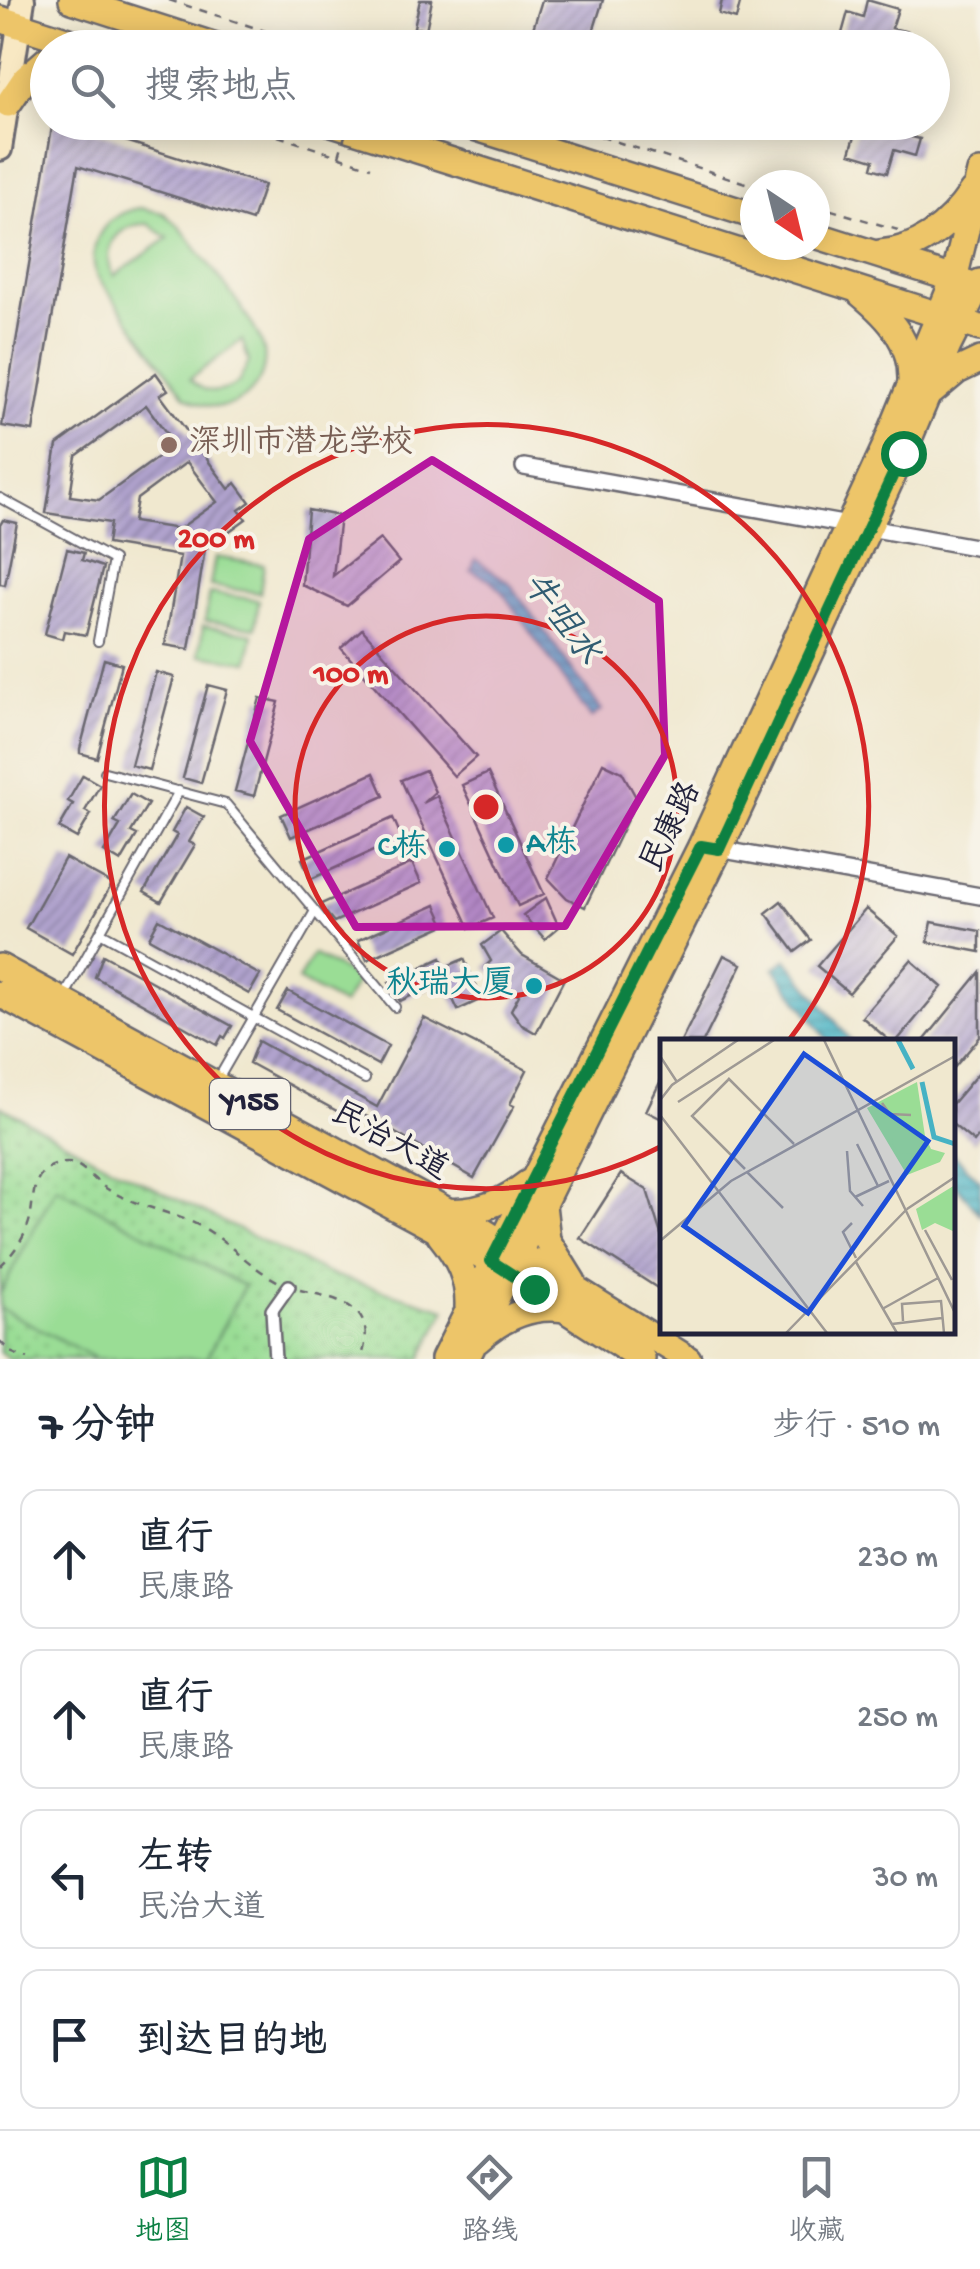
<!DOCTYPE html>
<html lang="zh">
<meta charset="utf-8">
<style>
body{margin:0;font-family:"Gochi Hand","LXGW WenKai TC",sans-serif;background:#f6f6f7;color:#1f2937}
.compass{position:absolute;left:740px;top:170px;width:90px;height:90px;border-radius:50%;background:#fff;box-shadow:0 5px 25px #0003;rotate:145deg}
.stop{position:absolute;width:30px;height:30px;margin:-22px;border:8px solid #0b8043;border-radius:50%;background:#fff}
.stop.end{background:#0b8043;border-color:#fff;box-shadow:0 2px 10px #0008}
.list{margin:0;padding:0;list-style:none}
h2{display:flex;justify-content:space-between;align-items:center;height:130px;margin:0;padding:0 40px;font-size:42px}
h2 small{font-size:32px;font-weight:400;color:#747a83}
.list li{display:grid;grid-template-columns:65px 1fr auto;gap:30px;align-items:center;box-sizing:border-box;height:140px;margin:0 20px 20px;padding:0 20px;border:2px solid #e0e1e3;border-radius:20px}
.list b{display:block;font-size:38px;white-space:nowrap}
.list p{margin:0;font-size:32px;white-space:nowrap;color:#747a83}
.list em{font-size:32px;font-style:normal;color:#747a83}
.icon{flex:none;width:55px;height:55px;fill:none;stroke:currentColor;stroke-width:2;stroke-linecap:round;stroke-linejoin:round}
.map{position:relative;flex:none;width:980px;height:1359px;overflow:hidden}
.search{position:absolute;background:#fff;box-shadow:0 5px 25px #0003;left:30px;right:30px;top:30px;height:110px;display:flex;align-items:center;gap:25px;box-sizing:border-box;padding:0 35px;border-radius:55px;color:#747a83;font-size:38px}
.sheet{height:770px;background:#fff}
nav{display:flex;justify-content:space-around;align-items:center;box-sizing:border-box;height:140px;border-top:2px solid #e0e1e3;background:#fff;font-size:28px;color:#747a83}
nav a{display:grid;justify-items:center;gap:5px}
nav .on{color:#0b8043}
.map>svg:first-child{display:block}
.grass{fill:url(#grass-dots);stroke:#5e8068;stroke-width:2.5}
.garden{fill:#9add95;stroke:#5e8068;stroke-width:2.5;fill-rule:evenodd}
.water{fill:url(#water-rules);stroke:#346a80;stroke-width:2.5}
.building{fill:url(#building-hatch);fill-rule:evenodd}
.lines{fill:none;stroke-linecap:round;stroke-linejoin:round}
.service-casing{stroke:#6a676f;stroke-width:12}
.pedestrian-casing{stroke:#6a676f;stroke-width:16}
.minor-casing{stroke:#6a676f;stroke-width:20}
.secondary-casing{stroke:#6a676f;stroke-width:28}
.primary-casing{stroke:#6a676f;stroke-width:30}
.path{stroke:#6a676f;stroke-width:2.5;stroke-dasharray:8 8;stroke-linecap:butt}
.service{stroke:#fff;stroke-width:8}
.pedestrian{stroke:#fff;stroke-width:11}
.minor{stroke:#fff;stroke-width:15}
.secondary{stroke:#f8e8c3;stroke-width:22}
.primary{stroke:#edc569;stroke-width:25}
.path-bridge{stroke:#6a676f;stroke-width:2.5;stroke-dasharray:8 8;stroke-linecap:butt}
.route{stroke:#0b8043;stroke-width:12}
.marked{fill:#b5179e;fill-opacity:0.2;stroke:#b5179e;stroke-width:8;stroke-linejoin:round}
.ring{fill:none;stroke:#d62828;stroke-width:5}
.education-dot{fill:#8d6e63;stroke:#f7f3e8;stroke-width:4}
.culture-dot{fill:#0f9aa8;stroke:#f7f3e8;stroke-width:4}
.labels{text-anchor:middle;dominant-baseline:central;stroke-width:8;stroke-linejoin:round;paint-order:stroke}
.shield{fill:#f7f3e8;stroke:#62616f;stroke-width:2.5}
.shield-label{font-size:30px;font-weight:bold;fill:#22223b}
.education-label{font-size:32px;fill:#785e54;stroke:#f7f3e8;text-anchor:start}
.street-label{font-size:32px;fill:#22223b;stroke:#f7f3e8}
.culture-label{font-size:32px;fill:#0d838f;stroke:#f7f3e8;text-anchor:end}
.water-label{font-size:35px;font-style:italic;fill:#305c72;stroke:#f7f3e8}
.inset-river{fill:none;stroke:#46b2c4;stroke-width:5}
.inset-road{fill:none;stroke:#9e9994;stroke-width:2.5}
.view{fill:#1d4ed8;fill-opacity:0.15;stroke:#1d4ed8;stroke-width:5}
.inset-edge{fill:none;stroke:#22223b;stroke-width:5}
.centre{fill:#d62828;stroke:#f7f3e8;stroke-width:5}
.ring-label{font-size:30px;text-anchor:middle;font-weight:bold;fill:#d62828;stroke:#f7f3e8;stroke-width:8;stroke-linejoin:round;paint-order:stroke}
</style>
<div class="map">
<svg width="980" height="1359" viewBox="0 0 980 1359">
<defs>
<pattern id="grass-dots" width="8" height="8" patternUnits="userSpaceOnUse" patternTransform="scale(2.5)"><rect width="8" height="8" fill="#9add95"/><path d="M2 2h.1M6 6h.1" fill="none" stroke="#84bd81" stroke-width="1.8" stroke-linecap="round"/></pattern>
<pattern id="water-rules" width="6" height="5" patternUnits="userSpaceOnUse" patternTransform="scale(2.5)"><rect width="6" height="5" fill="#46b2c4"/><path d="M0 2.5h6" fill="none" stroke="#3a90a0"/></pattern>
<pattern id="building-hatch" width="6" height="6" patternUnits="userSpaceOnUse" patternTransform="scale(2.5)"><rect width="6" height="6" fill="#b0a3cd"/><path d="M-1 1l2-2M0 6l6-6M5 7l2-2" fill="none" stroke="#8f84a8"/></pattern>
</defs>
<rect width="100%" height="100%" fill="#f7f3e8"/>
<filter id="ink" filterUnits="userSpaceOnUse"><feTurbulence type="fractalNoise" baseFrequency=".01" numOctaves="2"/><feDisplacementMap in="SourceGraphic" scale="20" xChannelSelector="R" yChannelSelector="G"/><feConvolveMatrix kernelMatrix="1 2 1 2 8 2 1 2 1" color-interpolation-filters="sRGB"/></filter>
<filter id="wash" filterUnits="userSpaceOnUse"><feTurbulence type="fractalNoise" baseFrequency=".0048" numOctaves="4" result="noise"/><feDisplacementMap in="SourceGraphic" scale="40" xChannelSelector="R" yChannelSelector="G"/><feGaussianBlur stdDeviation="2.25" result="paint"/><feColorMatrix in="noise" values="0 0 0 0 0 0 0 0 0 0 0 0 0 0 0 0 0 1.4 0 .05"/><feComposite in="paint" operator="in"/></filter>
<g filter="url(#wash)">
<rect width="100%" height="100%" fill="#f0e8cf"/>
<!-- grass -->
<path class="grass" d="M0,1106L96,1159L298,1259L331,1275L446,1309L421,1359H11L0,1353Z"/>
<!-- garden -->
<path class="garden" d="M140,208L163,213L180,227C199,253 259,323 264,351C267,372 256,393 236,402C218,411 201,406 185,396L96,275C87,241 105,214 140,208ZM148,224L168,238L114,276C100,248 118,223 148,224ZM242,340L249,362L238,383C221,395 204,394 190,379Z
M215,557L264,565L260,593L210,586Z
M210,593L259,600L255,628L205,621Z
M203,626L253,634L248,662L199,655Z
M313,954L358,979L343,1005L298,980Z
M56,1187L244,1286L206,1359H97L0,1308V1294Z"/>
<!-- water -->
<path class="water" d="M475,559L509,582L602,710L591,718L504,595L491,580L471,571Z
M787,959L851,1041H828L774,968Z
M952,1153L980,1180V1214L953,1182Z"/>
<g id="blocks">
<!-- building -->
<path class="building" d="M420,0H432L426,30L414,27Z
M542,0H603L588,48H527Z
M722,0H741L736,19L719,14Z
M867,0L898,9L892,28L908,32L903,48L882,43L881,48H838L848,12L863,17Z
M56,122H66L264,185L252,221L78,166L33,431L2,426L52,127Z
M859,122H908L904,135L920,139L915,156L894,150L887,173L872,168L874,160L850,153Z
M156,373L168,390L160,395L189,434L196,429L209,446L201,451L229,489L236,483L250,502L239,510L246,519L205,549L189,649L165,645L180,556L107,544L110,523L46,513L57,445ZM146,405L175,445L99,500L70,496L76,456ZM187,462L217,502L179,529L133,522L137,499Z
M308,510L340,516L333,576L380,539L399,562L347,606L302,585Z
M3,520L17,523L5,585L0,584V525Z
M67,549L84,553L82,560L103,567L86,635L64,631L62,639L45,634Z
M362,629L476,757L454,776L341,648Z
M104,659L122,664L97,758L80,753V749Z
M156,672L174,677L149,770L131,765Z
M208,685L227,690L201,783L183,778Z
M260,698L279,702L254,796L235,791Z
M603,763L622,772L637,799L585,907L567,898L548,878Z
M425,770L435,792L423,803L437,796L493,918L470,928L401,780Z
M374,773L384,796L291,837L281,815Z
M488,773L544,894L518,906L462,785Z
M83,775L100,785L85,811L91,814L77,838L59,828L73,804L68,801Z
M131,794L148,804L131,832L137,835L121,862L104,852L120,825L114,822Z
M186,807L204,817L189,842L195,845L161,902L144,892L177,835L172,832Z
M393,818L402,838L311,879L302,859Z
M65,858L112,884L72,954L26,928Z
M412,863L421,883L334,922L324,910L321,904Z
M546,898L559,927L545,939L523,915Z
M781,901L811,940L795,952L766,913Z
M436,905L445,925L367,960L358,940Z
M866,909L898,936L849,993L817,966Z
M159,919L260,975L249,994L149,938Z
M932,922L980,931V952L928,942Z
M501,931L522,955L564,979L536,1033L522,1025L511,1010L519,995L485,967L491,961L482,945Z
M103,955L232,1026L225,1038L222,1036L217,1045L95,977Z
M724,955L742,964L703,1042H681Z
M441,958L445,967L464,959L482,999L458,1010L444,980L400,1001L389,982Z
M911,960L942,987L896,1042H891L862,1017Z
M980,972V1037L952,1070V1042H923Z
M288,991L388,1046L378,1065L277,1010Z
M424,1018L527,1070L510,1104L514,1106L474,1178L350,1107L346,1116L249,1063L258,1041L377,1107Z
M980,1071V1134L974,1142L952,1124V1104Z
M662,1078V1119L646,1111Z
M621,1174L647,1190L662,1238V1291L580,1238Z"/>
</g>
</g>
<g filter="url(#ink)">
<use href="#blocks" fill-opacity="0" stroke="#6a676f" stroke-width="2.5"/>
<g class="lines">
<!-- service casing -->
<g class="service-casing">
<path id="service" d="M0,498L113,560L98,641
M105,772L226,804L395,1007
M100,932L365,1079
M64,997L179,791
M217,1081L315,911"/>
</g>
<!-- pedestrian casing -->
<g class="pedestrian-casing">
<path id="pedestrian" d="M275,1359L272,1310L289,1286"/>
</g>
<!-- minor casing -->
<g class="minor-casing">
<path id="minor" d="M524,467L848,525
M869,528L980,548
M713,848L980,896"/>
</g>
<!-- secondary casing -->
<g class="secondary-casing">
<path id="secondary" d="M0,149L23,0"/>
</g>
<!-- primary casing -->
<g class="primary-casing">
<path id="primary" d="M72,0L222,48
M0,19L91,48
M8,104L25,79L48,59
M329,122L980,328
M458,122L755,216
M815,235L970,284
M880,253C920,250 950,225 972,192
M861,294C890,318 912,342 911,381
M932,392L957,371L980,360
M0,967L475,1226L688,1359
M0,994L465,1245L642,1359
M543,1205L547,1240L573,1282
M446,1211C477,1214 504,1202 528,1183
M440,1235C458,1257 469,1279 468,1307
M478,1340C502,1318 530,1304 564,1309
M444,1359L701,846L885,447L954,279L980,172
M466,1359L735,817L903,453L948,346L980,282"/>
</g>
<!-- path -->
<path class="path" d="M169,0L318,48
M310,38L340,48
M555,122L755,186
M278,136L371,167
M815,205L898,230
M0,1266C13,1254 24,1239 29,1222C34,1205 31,1183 44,1171C51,1165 65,1161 74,1164C84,1167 95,1181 104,1187C135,1207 172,1211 204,1228C231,1244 251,1268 279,1282
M300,1290C338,1299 380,1306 361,1359
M0,1341L10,1352L28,1359"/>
<!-- service -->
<use href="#service" class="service"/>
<!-- pedestrian -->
<use href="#pedestrian" class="pedestrian"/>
<!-- minor -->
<use href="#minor" class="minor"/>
<!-- secondary -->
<use href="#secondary" class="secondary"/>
<!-- primary -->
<use href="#primary" class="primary"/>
<!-- path-bridge -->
<path class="path-bridge" d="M339,156L349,122"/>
</g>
</g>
<g class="lines" filter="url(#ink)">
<!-- route -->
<path class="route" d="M534,1289L491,1261L701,846L719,849L903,453"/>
</g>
<!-- marked area -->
<path class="marked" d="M432,460L659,601L665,755L565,926L356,927L250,741L309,539Z"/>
<!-- distance rings -->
<g class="ring">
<circle cx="486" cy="807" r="191"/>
<path d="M662 1146A382 382 0 1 1 789 1040"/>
</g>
<!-- markers -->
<circle class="education-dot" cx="169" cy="445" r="10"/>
<g class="culture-dot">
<circle cx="506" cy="845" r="10"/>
<circle cx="447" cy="849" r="10"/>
<circle cx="534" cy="986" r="10"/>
</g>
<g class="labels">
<!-- shield labels -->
<rect class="shield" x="210" y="1079" width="80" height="50" rx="8"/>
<g class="shield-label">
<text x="250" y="1104">Y155</text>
</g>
<!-- education labels -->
<g class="education-label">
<text x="189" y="445">深圳市潜龙学校</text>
</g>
<!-- street labels -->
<g class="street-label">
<text transform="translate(673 828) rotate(-64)">民康路</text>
<text transform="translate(389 1143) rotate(29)">民治大道</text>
</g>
<!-- culture labels -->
<g class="culture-label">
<text x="526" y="845" text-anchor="start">A栋</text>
<text x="427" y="849">C栋</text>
<text x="514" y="986">秋瑞大厦</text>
</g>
<!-- water labels -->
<g class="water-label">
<text transform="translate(559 620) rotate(53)">牛咀水</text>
</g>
</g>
<!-- overview -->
<g transform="translate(660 1039)">
<rect width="295" height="295" fill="#f0e8cf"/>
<path d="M257,43L265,97L271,110L285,114L280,123L247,136L207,69ZM295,146V193L275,184L262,191L256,170Z" fill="#9add95"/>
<path d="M232 100a15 15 0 1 1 30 0a15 15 0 1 1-30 0Z" fill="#9add95"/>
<path class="inset-river" d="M238,1L253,30M262,43L274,98L295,105"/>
<path class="inset-road" d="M164,1L295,274M0,17L17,43M68,39L134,105M69,40L32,77L85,130M1,60L12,46L78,1M18,63L114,1M222,64L230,75L251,76M0,76L167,294M197,105L218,147M187,112L190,152L203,167M87,133L123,169M195,158L229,142M247,170L295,138M192,184L183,193L196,219M265,191L292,241M0,202L71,142L295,17M196,223L237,294M224,269L278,239M243,282L242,265L281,262L284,294M232,285L282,279M126,294L247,170"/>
<path class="view" d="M144,15L268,102L148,274L24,187Z"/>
<rect width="295" height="295" class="inset-edge"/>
</g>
<circle cx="486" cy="807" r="15" class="centre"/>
<g class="ring-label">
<text x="216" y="547">200 m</text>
<text x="351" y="682">100 m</text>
</g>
</svg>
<svg class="compass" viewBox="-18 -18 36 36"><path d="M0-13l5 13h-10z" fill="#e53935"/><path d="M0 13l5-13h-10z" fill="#747a83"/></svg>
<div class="stop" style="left:903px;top:453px"></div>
<div class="stop end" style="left:534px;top:1289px"></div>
<div class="search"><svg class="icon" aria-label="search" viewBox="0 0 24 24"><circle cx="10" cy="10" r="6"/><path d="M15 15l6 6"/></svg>搜索地点</div>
</div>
<section class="sheet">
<h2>7 分钟<small>步行 · 510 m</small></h2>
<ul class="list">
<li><svg class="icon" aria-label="ahead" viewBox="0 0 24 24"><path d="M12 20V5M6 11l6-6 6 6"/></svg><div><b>直行</b><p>民康路</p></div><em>230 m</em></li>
<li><svg class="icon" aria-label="ahead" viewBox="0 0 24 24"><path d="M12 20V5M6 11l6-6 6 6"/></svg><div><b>直行</b><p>民康路</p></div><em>250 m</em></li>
<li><svg class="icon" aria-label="left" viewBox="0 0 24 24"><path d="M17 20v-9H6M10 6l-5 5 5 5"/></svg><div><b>左转</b><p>民治大道</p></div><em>30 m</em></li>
<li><svg class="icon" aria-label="arrive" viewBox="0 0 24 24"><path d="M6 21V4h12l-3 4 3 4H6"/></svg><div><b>到达目的地</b></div></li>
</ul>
</section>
<nav>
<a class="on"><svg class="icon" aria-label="map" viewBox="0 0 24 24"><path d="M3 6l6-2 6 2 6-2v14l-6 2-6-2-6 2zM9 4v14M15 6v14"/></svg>地图</a>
<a><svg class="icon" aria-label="directions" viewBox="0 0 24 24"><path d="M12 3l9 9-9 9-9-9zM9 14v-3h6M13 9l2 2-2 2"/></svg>路线</a>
<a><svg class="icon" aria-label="saved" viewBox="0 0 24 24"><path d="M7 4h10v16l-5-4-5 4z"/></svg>收藏</a>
</nav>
